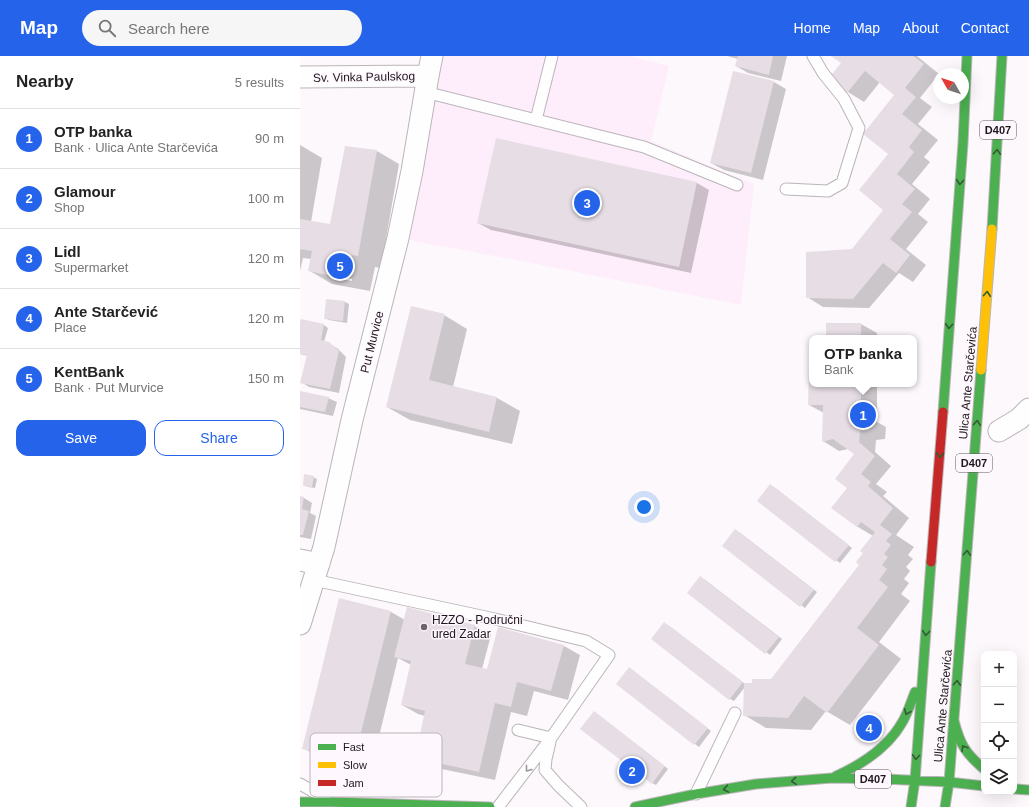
<!DOCTYPE html>
<meta charset="utf-8">
<style>
body{margin:0;font-family:Arial,sans-serif;background:#f6f6f6;color:#222}
.controls{position:absolute;right:12px;bottom:12px;display:grid;overflow:hidden;border-radius:8px;box-shadow:0 4px 16px #0002}
.controls button{width:36px;height:36px;display:grid;place-items:center;padding:0;border:0;border-bottom:1px solid #e0e0e0;background:#fff;color:#222;font:20px sans-serif}
.compass{position:absolute;left:633px;top:12px;width:36px;height:36px;border-radius:50%;background:#fff;box-shadow:0 4px 16px #0002;rotate:309deg}
.you{position:absolute;left:344px;top:451px;width:14px;height:14px;margin:-10px;border:3px solid #fff;border-radius:50%;background:#1a73e8;box-shadow:0 0 0 6px #1a73e833}
.badge{display:grid;place-items:center;width:26px;height:26px;border-radius:50%;background:#2563eb;color:#fff;font-size:13px;font-weight:700}
.pin{position:absolute;translate:-50% -50%;border:2px solid #fff;box-shadow:0 1px 4px #0006}
.popup{position:absolute;left:509px;top:279px;width:108px;height:52px;box-sizing:border-box;display:grid;place-content:center;border-radius:8px;background:#fff;filter:drop-shadow(0 1px 3px #0005);font-size:13px;white-space:nowrap;color:#767676}
.popup b{font-size:15px;color:#222}
.popup::after{content:'';position:absolute;left:50%;top:100%;margin-left:-8px;border:8px solid transparent;border-top-color:#fff}
.list{margin:0;padding:0;list-style:none}
h2{display:flex;justify-content:space-between;align-items:center;height:52px;margin:0;padding:0 16px;font-size:17px}
h2 small{font-size:13px;font-weight:400;color:#767676}
.list li{display:grid;grid-template-columns:26px 1fr auto;gap:12px;align-items:center;box-sizing:border-box;height:60px;padding:0 16px;border-top:1px solid #e0e0e0}
.list b{display:block;font-size:15px;white-space:nowrap}
.list p{margin:0;font-size:13px;white-space:nowrap;color:#767676}
.list em{font-size:13px;font-style:normal;color:#767676}
.actions{display:flex;gap:8px;padding:12px 16px}
.actions a{flex:1;padding:9px 0;border:1px solid #2563eb;border-radius:12px;text-align:center;font-size:14px;color:#2563eb}
.actions .main{background:#2563eb;color:#fff}
.icon{flex:none;width:22px;height:22px;fill:none;stroke:currentColor;stroke-width:2;stroke-linecap:round;stroke-linejoin:round}
.map{position:relative;flex:none;width:729px;height:751px;overflow:hidden}
header{display:flex;align-items:center;gap:24px;box-sizing:border-box;height:56px;padding:0 20px;background:#2563eb;color:#fff}
header strong{font-size:19px}
nav{display:flex;gap:22px;margin-inline-start:auto;font-size:14px}
.search{width:280px;height:36px;background:#f6f6f6;display:flex;align-items:center;gap:10px;box-sizing:border-box;padding:0 14px;border-radius:22px;color:#767676;font-size:15px}
main{display:flex}
aside{flex:1;background:#fff}
.map>svg:first-child{display:block}
.built{fill:#feeefb}
.shadow{fill:#0003;fill-rule:evenodd}
.building{fill:#e7dde5}
.lines{fill:none;stroke-linecap:round;stroke-linejoin:round}
.lane-casing{stroke:#bab5b9;stroke-width:13}
.street-casing{stroke:#bab5b9;stroke-width:23}
.fast-casing{stroke:#bab5b9;stroke-width:11}
.slow-casing{stroke:#bab5b9;stroke-width:11}
.jam-casing{stroke:#bab5b9;stroke-width:11}
.lane{stroke:#fffeff;stroke-width:11}
.street{stroke:#fffeff;stroke-width:21}
.fast{stroke:#4caf50;stroke-width:9}
.slow{stroke:#ffc107;stroke-width:9}
.jam{stroke:#c62828;stroke-width:9}
.oneway{stroke:#335c34}
.oneway2{stroke:#9a9699}
.poi-dot{fill:#6c666b;stroke:#fef7fd;stroke-width:1.5}
.labels{text-anchor:middle;dominant-baseline:central;stroke-width:3;stroke-linejoin:round;paint-order:stroke}
.shield{fill:#fef7fd;stroke:#615b60;stroke-width:1}
.shield-label{font-size:11px;font-weight:bold;fill:#1e181d}
.street-label{font-size:12px;fill:#1e181d;stroke:#fef7fd}
.poi-label{font-size:12px;fill:#1e181d;stroke:#fef7fd;text-anchor:start}
.key{fill:#fef7fd;stroke:#bbb4ba;stroke-width:1}
.key-label{font-size:11px;fill:#1e181d}
</style>
<header>
<strong>Map</strong>
<div class="search"><svg class="icon" aria-label="search" viewBox="0 0 24 24"><circle cx="10" cy="10" r="6"/><path d="M15 15l6 6"/></svg>Search here</div>
<nav><a>Home</a><a>Map</a><a>About</a><a>Contact</a></nav>
</header>
<main>
<aside>
<h2>Nearby<small>5 results</small></h2>
<ul class="list">
<li><span class="badge">1</span><div><b>OTP banka</b><p>Bank · Ulica Ante Starčevića</p></div><em>90 m</em></li>
<li><span class="badge">2</span><div><b>Glamour</b><p>Shop</p></div><em>100 m</em></li>
<li><span class="badge">3</span><div><b>Lidl</b><p>Supermarket</p></div><em>120 m</em></li>
<li><span class="badge">4</span><div><b>Ante Starčević</b><p>Place</p></div><em>120 m</em></li>
<li><span class="badge">5</span><div><b>KentBank</b><p>Bank · Put Murvice</p></div><em>150 m</em></li>
</ul>
<div class="actions"><a class="main">Save</a><a>Share</a></div>
</aside>
<div class="map">
<svg width="729" height="751" viewBox="0 0 729 751">
<rect width="100%" height="100%" fill="#fdf8fc"/>
<!-- built -->
<path class="built" d="M132,0H330L369,10L351,85L454,128L441,249L237,208L98,182Z"/>
<!-- shadow -->
<path class="shadow" d="M427,0H487L481,25L448,17L436,10L438,3Z
M533,0H617L639,18L620,42L632,51L618,68L638,84L624,101L630,106L612,128L630,143L618,158L628,166L606,193L626,209L613,226L599,217L569,252L523,251L507,241L552,194L585,154L596,39L580,26L564,46L548,36L530,22L542,7Z
M474,26L486,33L463,124L424,114L411,107Z
M197,84L397,127L409,134L391,217L191,174L178,167Z
M0,89L22,102L11,166L31,169L77,95L99,108L81,212L75,211L70,235L32,228L10,215L11,203L3,202L0,215ZM32,219L52,223V225L32,221Z
M27,244L45,246L49,248L47,267L29,264L25,262Z
M144,259L167,273L153,331L197,342L220,355L212,388L110,364L87,351Z
M2,264L24,269L28,272L24,286L37,292L46,301L39,337L9,331L1,326L8,300L0,298V270Z
M561,268L577,277V282H527Z
M512,314V328H577V366L586,371L585,383L576,384L575,396L591,410L576,428L587,436L583,440L609,462L596,479L614,491L608,499L613,503L606,511L610,515L604,523L609,527L601,538L610,545L579,586L601,603L550,669L526,655L511,674L466,672L444,659L445,631L434,645L430,643L368,569L445,628L471,624L560,508L564,497L573,480L558,471L533,452L548,432L555,398L548,393L539,395L523,385L524,357L509,349Z
M0,336L28,342L37,346L33,360L0,353Z
M13,421L17,423L15,432L8,431L4,429Z
M474,431L552,492L540,507L458,445Z
M0,441L4,442L12,447L10,457L16,460L11,483L0,481Z
M439,476L517,536L505,552L423,490Z
M404,523L482,583L470,599L388,537Z
M40,543L91,556L105,564L174,570L191,579L182,613L188,615L264,590L280,599L268,644L234,635L227,660L211,656L195,724L132,711L116,701L125,660L118,658L102,649L111,609L98,602L71,714L19,701L3,692Z
M333,615L411,675L399,691L317,628Z
M298,659L368,713L356,729L352,727Z"/>
<!-- building -->
<path class="building" d="M438,0H473L469,19L435,10Z
M531,0H613L624,8L605,32L616,41L602,58L622,74L609,91L614,96L597,118L615,133L602,148L612,156L590,183L610,199L596,217L583,207L553,243L506,242V196L552,193L583,154L559,134L588,98L563,78L594,39L565,15L547,37L529,22L541,7Z
M433,15L474,25L451,117L410,107Z
M196,82L397,126L379,211L177,167Z
M45,90L77,94L58,200L52,199L47,223L8,215L12,195L0,193V163L30,168Z
M26,243L45,245L43,265L24,263Z
M111,250L145,258L129,324L197,341L189,376L86,351Z
M1,263L24,268L21,284L29,286L39,295L30,333L0,327L7,299L0,298V266Z
M526,267H561V282H526Z
M509,313H512V328H561V359L570,361L569,374L560,375L559,386L575,400L561,418L571,426L568,430L593,452L580,469L592,478L586,485L591,489L584,498L588,501L582,509L587,513L579,524L588,531L557,572L579,589L527,657L504,640L488,662L443,660L444,627H452V623H471L559,509L556,506L563,497L560,495L575,476L561,466L557,471L531,452L547,432L535,423L554,398L533,383L522,386L523,349H508Z
M0,335L29,341L25,356L0,351Z
M4,418L14,420L12,431L3,430Z
M470,428L549,489L535,506L457,445Z
M0,440L4,441L2,453L9,455L3,479H0Z
M435,473L514,534L500,551L422,490Z
M400,520L479,581L465,598L387,537Z
M39,542L91,555L54,705L2,693Z
M107,551L175,569L165,608L187,613L198,571L264,589L251,635L217,626L211,651L195,647L179,716L115,702L125,655L101,649L111,605L94,601Z
M364,566L443,626L429,644L351,583Z
M329,611L408,672L394,689L316,628Z
M294,655L365,710L352,728L280,673Z"/>
<g class="lines">
<!-- lane casing -->
<g class="lane-casing">
<path id="lane" d="M125,36L344,91L437,129
M236,64L252,0
M486,133L528,135L542,127L559,72L544,43L523,17L513,0
M14,524L195,563L286,585L309,599L251,682L198,751
M218,674L251,682
M250,686L246,703L245,714L258,729L281,751
M0,728L25,742
M396,738L435,657"/>
</g>
<!-- street casing -->
<g class="street-casing">
<path id="street" d="M0,21L128,20
M699,375L719,363L729,353
M0,504L19,508
M0,568L24,491L52,364L98,182L112,115L128,20L132,0"/>
</g>
<!-- fast casing -->
<g class="fast-casing">
<path id="fast" d="M692,173L702,0
M643,356L663,87L667,0
M654,665C660,688 665,697 684,713
M536,720C563,708 588,692 603,665C608,656 611,646 615,636
M649,726L684,730
M714,733L729,734
M0,746H31L190,751
M335,751L396,738L456,728L532,722L585,723L649,726
M611,751L615,724L631,506
M645,751L649,726L681,314"/>
</g>
<!-- slow casing -->
<g class="slow-casing">
<path id="slow" d="M681,314L692,173"/>
</g>
<!-- jam casing -->
<g class="jam-casing">
<path id="jam" d="M631,506L643,356"/>
</g>
<!-- lane -->
<use href="#lane" class="lane"/>
<!-- street -->
<use href="#street" class="street"/>
<!-- fast -->
<use href="#fast" class="fast"/>
<!-- slow -->
<use href="#slow" class="slow"/>
<!-- jam -->
<use href="#jam" class="jam"/>
</g>
<!-- one-way arrows -->
<defs><path id="oneway-chevron" d="M-2-3.5L2.5 0L-2 3.5" fill="none" stroke-width="1.6" stroke-linecap="round" stroke-linejoin="round"/></defs>
<g class="oneway">
<use href="#oneway-chevron" transform="translate(697 96) rotate(-87)"/>
<use href="#oneway-chevron" transform="translate(660 126) rotate(94)"/>
<use href="#oneway-chevron" transform="translate(687 238) rotate(-85)"/>
<use href="#oneway-chevron" transform="translate(649 270) rotate(94)"/>
<use href="#oneway-chevron" transform="translate(677 367) rotate(-85)"/>
<use href="#oneway-chevron" transform="translate(640 399) rotate(94)"/>
<use href="#oneway-chevron" transform="translate(667 497) rotate(-85)"/>
<use href="#oneway-chevron" transform="translate(626 577) rotate(95)"/>
<use href="#oneway-chevron" transform="translate(657 627) rotate(-86)"/>
<use href="#oneway-chevron" transform="translate(607 656) rotate(113)"/>
<use href="#oneway-chevron" transform="translate(664 692) rotate(-122)"/>
<use href="#oneway-chevron" transform="translate(616 701) rotate(94)"/>
<use href="#oneway-chevron" transform="translate(494 725) rotate(175)"/>
<use href="#oneway-chevron" transform="translate(426 733) rotate(170)"/>
</g>
<use class="oneway2" href="#oneway-chevron" transform="translate(228 713) rotate(128)"/>
<!-- markers -->
<circle class="poi-dot" cx="124" cy="571" r="4"/>
<g class="labels">
<!-- shield labels -->
<g class="shield">
<rect x="680" y="65" width="36" height="18" rx="3"/>
<rect x="656" y="398" width="36" height="18" rx="3"/>
<rect x="555" y="714" width="36" height="18" rx="3"/>
</g>
<g class="shield-label">
<text x="698" y="74">D407</text>
<text x="674" y="407">D407</text>
<text x="573" y="723">D407</text>
</g>
<!-- street labels -->
<g class="street-label">
<text transform="translate(64 21) rotate(-1)">Sv. Vinka Paulskog</text>
<text transform="translate(72 286) rotate(-76)">Put Murvice</text>
<text transform="translate(668 327) rotate(-85)">Ulica Ante Starčevića</text>
<text transform="translate(643 650) rotate(-85)">Ulica Ante Starčevića</text>
</g>
<!-- poi labels -->
<g class="poi-label">
<text x="132" y="564">HZZO - Područni<tspan x="132" dy="14">ured Zadar</tspan></text>
</g>
</g>
<!-- legend -->
<rect x="10" y="677" width="132" height="64" rx="6" class="key"/>
<rect x="18" y="688" width="18" height="6" fill="#4caf50"/>
<rect x="18" y="706" width="18" height="6" fill="#ffc107"/>
<rect x="18" y="724" width="18" height="6" fill="#c62828"/>
<g class="key-label">
<text x="43" y="695">Fast</text>
<text x="43" y="713">Slow</text>
<text x="43" y="731">Jam</text>
</g>
</svg>
<div class="controls">
<button>+</button>
<button>−</button>
<button><svg class="icon" aria-label="locate" viewBox="0 0 24 24"><circle cx="12" cy="12" r="6"/><path d="M12 2v4M12 18v4M2 12h4M18 12h4"/></svg></button>
<button><svg class="icon" aria-label="layers" viewBox="0 0 24 24"><path d="M12 4l9 5-9 5-9-5zM3 14l9 5 9-5"/></svg></button>
</div>
<svg class="compass" viewBox="-18 -18 36 36"><path d="M0-13l5 13h-10z" fill="#e53935"/><path d="M0 13l5-13h-10z" fill="#767676"/></svg>
<div class="you"></div>
<div class="pin badge" style="left:563px;top:359px">1</div>
<div class="popup"><b>OTP banka</b>Bank</div>
<div class="pin badge" style="left:332px;top:715px">2</div>
<div class="pin badge" style="left:287px;top:147px">3</div>
<div class="pin badge" style="left:569px;top:672px">4</div>
<div class="pin badge" style="left:40px;top:210px">5</div>
</div>
</main>
